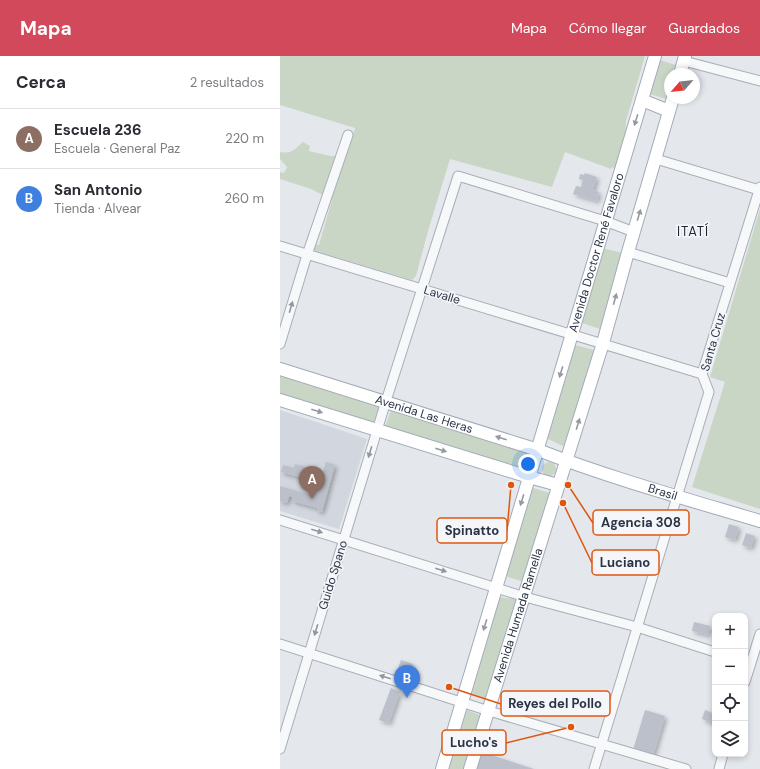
<!DOCTYPE html>
<html lang="es">
<meta charset="utf-8">
<style>
body{margin:0;font-family:"DM Sans",sans-serif;background:#f7f7f7;color:#2b2b33}
.controls{position:absolute;right:12px;bottom:12px;display:grid;overflow:hidden;border-radius:8px;box-shadow:0 2px 6px #0003}
.controls button{width:36px;height:36px;display:grid;place-items:center;padding:0;border:0;border-bottom:1px solid #e1e1e2;background:#fff;color:#2b2b33;font:20px sans-serif}
.compass{position:absolute;left:384px;top:12px;width:36px;height:36px;border-radius:50%;background:#fff;box-shadow:0 2px 6px #0003;rotate:242deg}
.you{position:absolute;left:248px;top:408px;width:14px;height:14px;margin:-10px;border:3px solid #fff;border-radius:50%;background:#1a73e8;box-shadow:0 0 0 6px #1a73e833}
.badge{display:grid;place-items:center;width:26px;height:26px;border-radius:50%;background:#d1495b;color:#fff;font-size:13px;font-weight:700}
.pin{position:absolute;translate:-50% -33px;filter:drop-shadow(0 1px 2px #0008)}
.pin::after{content:'';position:absolute;top:21px;width:14px;height:12px;background:inherit;clip-path:polygon(0 0,100% 0,50% 100%)}
.list{margin:0;padding:0;list-style:none}
h2{display:flex;justify-content:space-between;align-items:center;height:52px;margin:0;padding:0 16px;font-size:17px}
h2 small{font-size:13px;font-weight:400;color:#7c7c81}
.list li{display:grid;grid-template-columns:26px 1fr auto;gap:12px;align-items:center;box-sizing:border-box;height:60px;padding:0 16px;border-top:1px solid #e1e1e2}
.list b{display:block;font-size:15px;white-space:nowrap}
.list p{margin:0;font-size:13px;white-space:nowrap;color:#7c7c81}
.list em{font-size:13px;font-style:normal;color:#7c7c81}
.icon{flex:none;width:22px;height:22px;fill:none;stroke:currentColor;stroke-width:2;stroke-linecap:round;stroke-linejoin:round}
.map{position:relative;flex:none;width:480px;height:713px;overflow:hidden}
header{display:flex;align-items:center;gap:24px;box-sizing:border-box;height:56px;padding:0 20px;background:#d1495b;color:#fff}
header strong{font-size:19px}
nav{display:flex;gap:22px;margin-inline-start:auto;font-size:14px}
main{display:flex}
aside{flex:1;background:#fff}
.map>svg:first-child{display:block}
.built{fill:#d2d6de}
.green{fill:#c9d6c5}
.building{fill:#bbc0ca;filter:url(#shadow)}
.lines{fill:none;stroke-linecap:round;stroke-linejoin:round}
.minor-casing{stroke:#a9aeb7;stroke-width:11}
.major-casing{stroke:#a3abb8;stroke-width:14}
.minor{stroke:#f7f8fa;stroke-width:9}
.major{stroke:#fff;stroke-width:12}
.oneway{fill:#959aa2}
.oneway2{fill:#9196a0}
.labels{text-anchor:middle;dominant-baseline:central;stroke-width:3.5;stroke-linejoin:round;paint-order:stroke}
.street-label{font-size:12px;fill:#2b3445;stroke:#f4f6f9}
.neighbourhood-label{font-size:13px;letter-spacing:1px;fill:#1d2536;stroke:#f4f6f9}
.leader{fill:none;stroke:#df570f;stroke-width:1.5}
.callout-dot{fill:#df570f;stroke:#f4f6f9;stroke-width:1.5}
.callout{fill:#f4f6f9;stroke:#df570f;stroke-width:1.5}
.callout-label{font-size:13px;text-anchor:middle;font-weight:bold;fill:#2b3445}
</style>
<header>
<strong>Mapa</strong>
<nav><a>Mapa</a><a>Cómo llegar</a><a>Guardados</a></nav>
</header>
<main>
<aside>
<h2>Cerca<small>2 resultados</small></h2>
<ul class="list">
<li><span class="badge" style="background:#8d6e63">A</span><div><b>Escuela 236</b><p>Escuela · General Paz</p></div><em>220 m</em></li>
<li><span class="badge" style="background:#3f7fe0">B</span><div><b>San Antonio</b><p>Tienda · Alvear</p></div><em>260 m</em></li>
</ul>
</aside>
<div class="map">
<svg width="480" height="713" viewBox="0 0 480 713">
<defs>
<filter id="shadow"><feDropShadow dx="2.5" dy="2.5" stdDeviation="2" flood-color="#0004"/></filter>
</defs>
<rect width="100%" height="100%" fill="#e4e7ec"/>
<!-- built -->
<path class="built" d="M0,354L87,383L59,473L0,455Z"/>
<!-- green -->
<path class="green" d="M0,0H365L346,65L345,86L336,113L332,111L331,113L285,96L272,131L170,103L148,175L136,220L132,224L35,195L33,188L39,189L52,144L31,133L0,123V116L4,117L7,111L0,103V96C12,98 14,94 23,86L30,90L29,95L50,100H66L75,72L0,49Z
M380,4L396,9L393,18H390V29L386,43L370,38Z
M480,153V453L412,431L445,326L430,321Z
M322,192L343,197L320,273L302,267Z
M295,289L314,294L285,391L266,382Z
M0,319L101,349L95,369L0,339Z
M111,354L250,397L244,414L105,371Z
M262 413a7 7 0 1 1 14 0a7 7 0 1 1-14 0Z
M253,432L270,437L244,526L225,520Z
M220,541L237,544L207,643L192,637Z
M187,654L202,660L184,713H169Z"/>
<!-- building -->
<path class="building" d="M305,117L317,121L313,134L319,136L317,145L293,138L296,130L301,131L303,124L299,123L300,118L304,119Z
M46,406L55,409L42,456L37,455V452L12,445L13,441L9,440L7,447L0,445V430L33,440L37,426L1,416L3,409L14,412L15,408L43,416Z
M449,468L459,471L455,484L445,481Z
M466,477L475,480L471,492L462,489Z
M414,566L430,570L428,579L412,575Z
M121,604L133,608L128,623L116,618Z
M111,632L120,636L109,667L99,664Z
M365,654L385,660L373,700L353,694Z
M425,654L435,658V668L422,663Z
M202,696L254,713H197Z"/>
<g class="lines">
<!-- minor casing -->
<g class="minor-casing">
<path id="minor" d="M404,5L480,25
M376,103L479,134
M0,190L422,318
M348,196L450,227
M0,288L27,199L68,79
M0,464L245,541L357,571L435,596
M0,588L209,655L406,713
M465,626L480,578
M0,693L106,345L178,120L325,165L354,176
M314,713L429,336L422,318L480,131
M439,713L443,698"/>
</g>
<!-- major casing -->
<g class="major-casing">
<g id="major">
<path d="M400,18L405,0"/>
<path d="M362,44L389,55"/>
<path id="s1" d="M0,313L258,394C330,422 406,443 480,465"/>
<path d="M0,344L249,421L278,429"/>
<path id="s2" d="M162,713L375,0"/>
<path id="s3" d="M190,713L323,287L348,196L393,42"/>
</g>
</g>
<!-- minor -->
<use href="#minor" class="minor"/>
<!-- major -->
<use href="#major" class="major"/>
</g>
<!-- one-way arrows -->
<defs><path id="oneway-solid" d="M-6-.8H1V-3.2L6.5 0L1 3.2V.8H-6Z"/></defs>
<g class="oneway">
<use href="#oneway-solid" transform="translate(356 64) rotate(107)"/>
<use href="#oneway-solid" transform="translate(359 159) rotate(-73)"/>
<use href="#oneway-solid" transform="translate(335 243) rotate(-75)"/>
<use href="#oneway-solid" transform="translate(281 316) rotate(107)"/>
<use href="#oneway-solid" transform="translate(37 355) rotate(17)"/>
<use href="#oneway-solid" transform="translate(298 368) rotate(-73)"/>
<use href="#oneway-solid" transform="translate(221 382) rotate(-162)"/>
<use href="#oneway-solid" transform="translate(161 394) rotate(17)"/>
<use href="#oneway-solid" transform="translate(242 444) rotate(107)"/>
<use href="#oneway-solid" transform="translate(205 569) rotate(107)"/>
</g>
<g class="oneway2">
<use href="#oneway-solid" transform="translate(11 251) rotate(-73)"/>
<use href="#oneway-solid" transform="translate(90 396) rotate(107)"/>
<use href="#oneway-solid" transform="translate(37 475) rotate(17)"/>
<use href="#oneway-solid" transform="translate(161 514) rotate(17)"/>
<use href="#oneway-solid" transform="translate(36 574) rotate(107)"/>
<use href="#oneway-solid" transform="translate(105 621) rotate(-162)"/>
</g>
<g class="labels">
<!-- street labels -->
<g class="street-label">
<text stroke="none"><textPath href="#s2" startOffset="539">Avenida Doctor René Favaloro</textPath></text>
<text transform="translate(162 239) rotate(17)">Lavalle</text>
<text transform="translate(433 286) rotate(-74)">Santa Cruz</text>
<text stroke="none"><textPath href="#s1" startOffset="151">Avenida Las Heras</textPath></text>
<text stroke="none"><textPath href="#s1" startOffset="402">Brasil</textPath></text>
<text transform="translate(53 519) rotate(-73)">Guido Spano</text>
<text stroke="none"><textPath href="#s3" startOffset="161">Avenida Humada Ramella</textPath></text>
</g>
<!-- neighbourhood labels -->
<g class="neighbourhood-label">
<text x="413" y="175">ITATÍ</text>
</g>
</g>
<!-- callouts -->
<path class="leader" d="M288 429L313 467M231 429L227 475M283 447L312 507M169 631L221 648M291 671L226 687"/>
<g class="callout-dot">
<circle cx="288" cy="429" r="4"/>
<circle cx="231" cy="429" r="4"/>
<circle cx="283" cy="447" r="4"/>
<circle cx="169" cy="631" r="4"/>
<circle cx="291" cy="671" r="4"/>
</g>
<g class="callout">
<rect x="313" y="454" width="96" height="25" rx="4"/>
<rect x="157" y="462" width="70" height="25" rx="4"/>
<rect x="312" y="494" width="67" height="25" rx="4"/>
<rect x="221" y="635" width="109" height="25" rx="4"/>
<rect x="162" y="674" width="64" height="25" rx="4"/>
</g>
<g class="callout-label">
<text x="361" y="471">Agencia 308</text>
<text x="192" y="479">Spinatto</text>
<text x="345" y="511">Luciano</text>
<text x="275" y="652">Reyes del Pollo</text>
<text x="194" y="691">Lucho's</text>
</g>
</svg>
<div class="controls">
<button>+</button>
<button>−</button>
<button><svg class="icon" aria-label="locate" viewBox="0 0 24 24"><circle cx="12" cy="12" r="6"/><path d="M12 2v4M12 18v4M2 12h4M18 12h4"/></svg></button>
<button><svg class="icon" aria-label="layers" viewBox="0 0 24 24"><path d="M12 4l9 5-9 5-9-5zM3 14l9 5 9-5"/></svg></button>
</div>
<svg class="compass" viewBox="-18 -18 36 36"><path d="M0-13l5 13h-10z" fill="#e53935"/><path d="M0 13l5-13h-10z" fill="#7c7c81"/></svg>
<div class="you"></div>
<div class="pin badge" style="left:32px;top:443px;background:#8d6e63">A</div>
<div class="pin badge" style="left:127px;top:642px;background:#3f7fe0">B</div>
</div>
</main>
